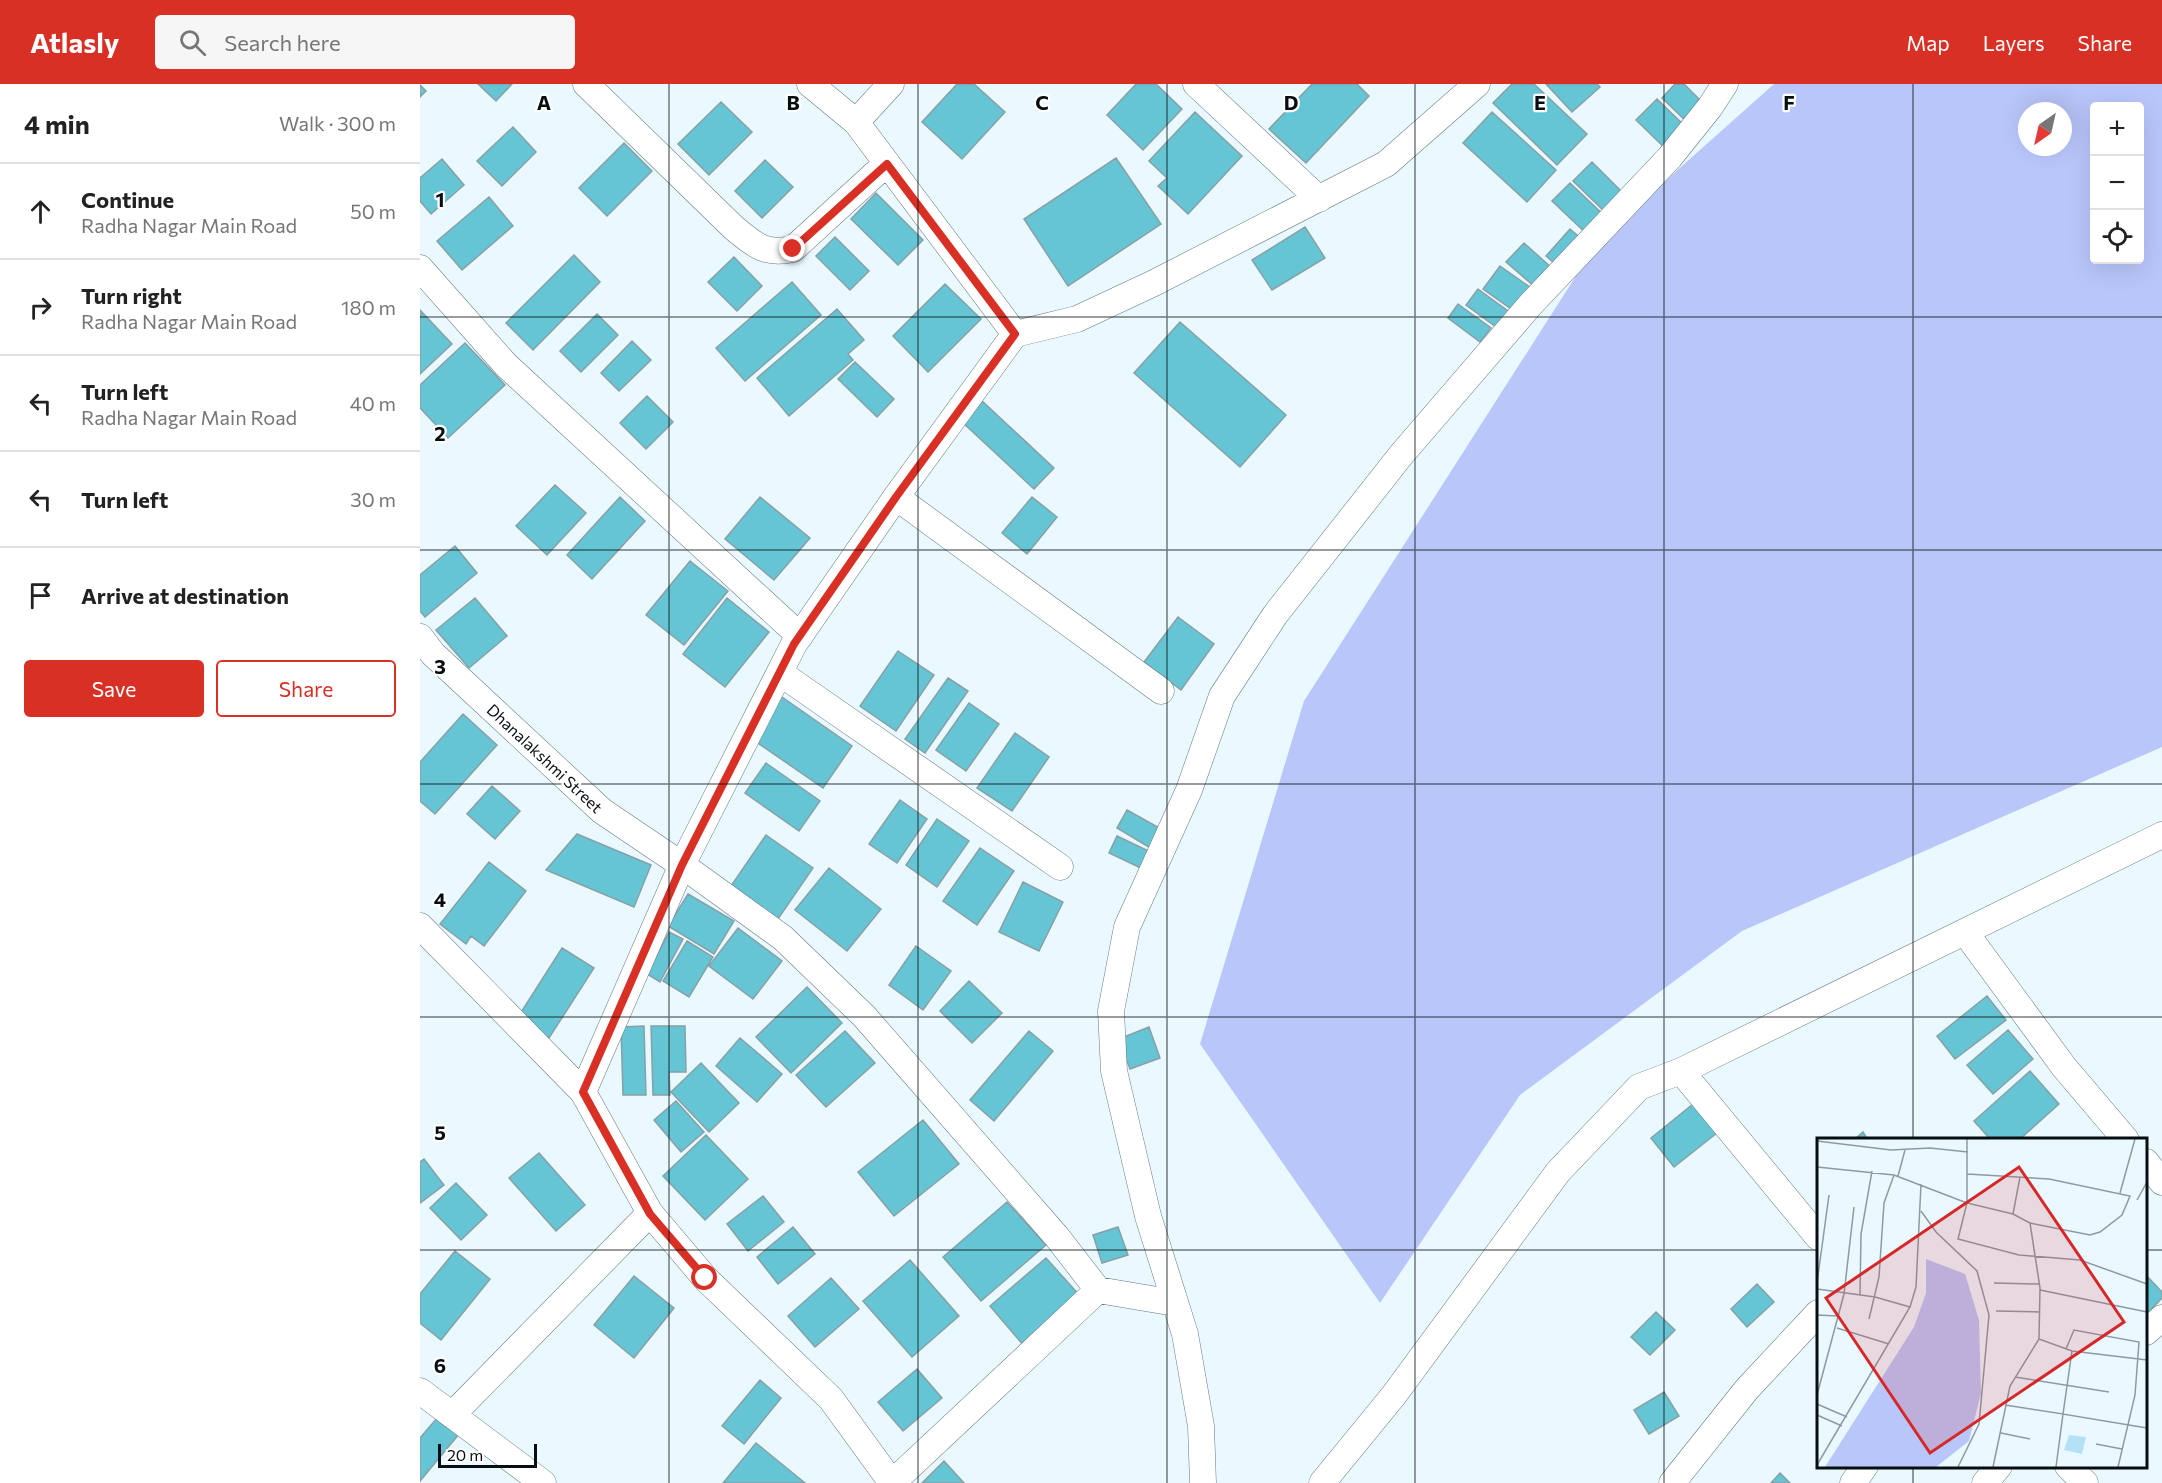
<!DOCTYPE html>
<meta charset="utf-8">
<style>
body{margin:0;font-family:Commissioner,sans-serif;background:#f6f6f6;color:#222}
.controls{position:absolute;right:18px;top:18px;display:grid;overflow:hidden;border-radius:6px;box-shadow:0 6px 24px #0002}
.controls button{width:54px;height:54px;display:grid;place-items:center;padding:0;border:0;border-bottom:2px solid #e0e0e0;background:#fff;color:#222;font:30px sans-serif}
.compass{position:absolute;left:1598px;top:18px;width:54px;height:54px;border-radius:50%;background:#fff;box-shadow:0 6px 24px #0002;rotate:214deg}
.scale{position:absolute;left:18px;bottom:15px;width:99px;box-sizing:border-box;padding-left:6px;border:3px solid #070e12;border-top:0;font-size:16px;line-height:21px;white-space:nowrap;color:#070e12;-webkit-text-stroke:4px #fff;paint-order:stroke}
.stop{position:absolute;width:18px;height:18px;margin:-14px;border:4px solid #d93025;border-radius:50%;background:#fff}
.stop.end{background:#d93025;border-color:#fff;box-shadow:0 2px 6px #0008}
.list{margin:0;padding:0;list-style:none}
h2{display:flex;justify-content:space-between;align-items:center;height:78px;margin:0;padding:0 24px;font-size:26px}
h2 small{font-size:20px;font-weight:400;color:#767676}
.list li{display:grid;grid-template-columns:39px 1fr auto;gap:18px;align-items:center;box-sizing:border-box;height:96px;padding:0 24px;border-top:2px solid #e0e0e0}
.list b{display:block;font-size:22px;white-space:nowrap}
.list p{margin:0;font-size:20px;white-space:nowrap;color:#767676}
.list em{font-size:20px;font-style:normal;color:#767676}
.actions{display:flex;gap:12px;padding:18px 24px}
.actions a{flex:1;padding:14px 0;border:2px solid #d93025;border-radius:6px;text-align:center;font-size:21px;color:#d93025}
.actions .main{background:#d93025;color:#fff}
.icon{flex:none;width:33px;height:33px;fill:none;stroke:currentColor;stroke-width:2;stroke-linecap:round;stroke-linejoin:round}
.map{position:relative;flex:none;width:1742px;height:1399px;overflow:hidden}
header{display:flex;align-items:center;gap:36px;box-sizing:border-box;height:84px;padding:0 30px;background:#d93025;color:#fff}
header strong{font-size:28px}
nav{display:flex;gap:33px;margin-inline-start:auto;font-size:21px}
.search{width:420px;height:54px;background:#f6f6f6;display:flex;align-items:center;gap:15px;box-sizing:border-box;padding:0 21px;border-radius:6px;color:#767676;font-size:22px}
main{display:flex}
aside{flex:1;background:#fff}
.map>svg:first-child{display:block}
.water{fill:#b9c6fa;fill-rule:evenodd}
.building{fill:#65c5d5;stroke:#87a0a5;stroke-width:1.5}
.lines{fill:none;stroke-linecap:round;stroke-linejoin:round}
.street-casing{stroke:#647984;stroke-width:27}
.street{stroke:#fff;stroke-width:26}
.route{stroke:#d93025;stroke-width:8}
.grid{fill:none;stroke:#070e12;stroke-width:1.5;stroke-opacity:0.55}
.labels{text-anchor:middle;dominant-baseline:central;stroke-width:4.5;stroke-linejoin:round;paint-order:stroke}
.street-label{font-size:16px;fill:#070e12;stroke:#fff}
.inset-road{fill:none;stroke:#8f9aa0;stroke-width:1.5}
.view{fill:#d62828;fill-opacity:0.15;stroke:#d62828;stroke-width:3}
.inset-edge{fill:none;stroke:#070e12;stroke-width:3}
.grid-label{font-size:20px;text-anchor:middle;font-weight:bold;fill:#070e12;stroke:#fff;stroke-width:4.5;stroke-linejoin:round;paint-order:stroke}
</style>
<header>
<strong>Atlasly</strong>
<div class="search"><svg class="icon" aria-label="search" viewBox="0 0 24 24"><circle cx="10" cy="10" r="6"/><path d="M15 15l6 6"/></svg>Search here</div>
<nav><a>Map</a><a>Layers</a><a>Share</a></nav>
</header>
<main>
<aside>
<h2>4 min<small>Walk · 300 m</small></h2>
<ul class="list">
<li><svg class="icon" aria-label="ahead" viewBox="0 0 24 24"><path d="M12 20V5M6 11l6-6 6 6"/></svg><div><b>Continue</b><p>Radha Nagar Main Road</p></div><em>50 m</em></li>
<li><svg class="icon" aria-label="right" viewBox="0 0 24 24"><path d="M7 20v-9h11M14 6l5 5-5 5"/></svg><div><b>Turn right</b><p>Radha Nagar Main Road</p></div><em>180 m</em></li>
<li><svg class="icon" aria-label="left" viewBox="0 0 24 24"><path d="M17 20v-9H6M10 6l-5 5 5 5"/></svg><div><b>Turn left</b><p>Radha Nagar Main Road</p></div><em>40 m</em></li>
<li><svg class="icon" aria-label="left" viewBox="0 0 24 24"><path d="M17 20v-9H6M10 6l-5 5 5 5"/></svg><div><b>Turn left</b></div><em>30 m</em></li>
<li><svg class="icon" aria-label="arrive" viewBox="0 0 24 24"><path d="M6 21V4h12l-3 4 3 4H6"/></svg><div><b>Arrive at destination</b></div></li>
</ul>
<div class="actions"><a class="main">Save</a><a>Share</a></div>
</aside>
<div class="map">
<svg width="1742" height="1399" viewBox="0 0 1742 1399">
<rect width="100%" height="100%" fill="#eaf8ff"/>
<!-- water -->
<path class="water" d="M1354,0H1742V663L1322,847L1100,1011L960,1219L780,960L884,617L1179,156ZM1674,22H1720V176H1674ZM1607,27H1643V63H1607Z"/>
<!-- building -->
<path class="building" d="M58,0H92L76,17Z
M537,0H554L585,28L542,75L502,38Z
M716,0H736L762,25L723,66L687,31Z
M892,0H937L949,12L886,79L849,45Z
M1092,0H1114L1167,50L1137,81L1073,19Z
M1126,0H1177L1180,3L1152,28Z
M1255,0H1264L1287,23L1270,41L1242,14Z
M0,1L6,7L0,13Z
M1237,15L1269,46L1249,68L1216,36Z
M301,18L332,48L289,91L258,60Z
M775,28L822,72L768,130L738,102L747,94L729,77Z
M1072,28L1136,86L1107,118L1043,59Z
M93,43L116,68L82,102L57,77Z
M204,59L232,87L187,132L159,104Z
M696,74L741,140L648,202L604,135Z
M22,75L44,101L11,130L0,117V94Z
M345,76L373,103L342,134L315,107Z
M1172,78L1206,112L1188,131L1153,97Z
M1150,99L1188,135L1170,153L1132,117Z
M456,109L503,156L478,181L431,135Z
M69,113L93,142L42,186L17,157Z
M885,143L905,174L852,206L832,176Z
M1150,145L1164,157L1140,184L1126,172Z
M415,153L449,187L430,206L396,172Z
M1104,159L1133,185L1116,204L1086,178Z
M154,171L180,198L113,266L86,239Z
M314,173L342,202L317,227L288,198Z
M1080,182L1111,204L1094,227L1063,205Z
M372,198L401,231L325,297L296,264Z
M525,200L561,235L508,288L473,252Z
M1058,205L1088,227L1076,243L1046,221Z
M1038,220L1071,244L1060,258L1028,234Z
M417,225L444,256L428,270L433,276L369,332L337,294Z
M0,226L32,260L0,290Z
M177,230L198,251L161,288L140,267Z
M760,238L866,331L820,383L714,289Z
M212,257L231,276L199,307L181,289Z
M45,259L85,301L28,354L0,324V301Z
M435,278L474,315L457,333L418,295Z
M227,312L253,338L226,365L200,339Z
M561,316L634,384L614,405L541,337Z
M135,401L166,429L127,471L96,442Z
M200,413L225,437L172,495L147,471Z
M340,413L390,454L354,496L305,455Z
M612,413L637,433L607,470L582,449Z
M35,462L57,489L5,533L0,527V491Z
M270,477L308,507L264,561L226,531Z
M55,514L87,552L49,584L16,546Z
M307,514L349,548L305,603L263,570Z
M758,533L794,560L761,606L724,578Z
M478,567L514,591L476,647L440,622Z
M528,594L548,607L505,669L485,655Z
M362,613L432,662L403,704L332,655Z
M549,619L579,640L546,687L516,666Z
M43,630L77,661L15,730L0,717V678Z
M595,649L629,673L592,727L557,704Z
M346,679L400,717L379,747L325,709Z
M72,702L100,727L75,755L47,730Z
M480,716L507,735L477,779L449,760Z
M707,726L743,746L732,765L697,744Z
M517,735L549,757L517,803L486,781Z
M157,750L231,781L214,823L126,786Z
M346,751L393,784L358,835L311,802Z
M697,752L735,770L727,787L689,769Z
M560,764L594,787L557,841L523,817Z
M69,778L106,807L64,862L51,852L46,860L20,840Z
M409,784L461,825L427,867L375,826Z
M603,798L643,818L619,867L579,848Z
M268,810L314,837L294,870L248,842Z
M318,844L362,877L333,915L289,882Z
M249,848L263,855L240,898L227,890Z
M267,857L293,873L269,913L243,897Z
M496,862L531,887L503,926L469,901Z
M142,864L174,884L129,954L98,933Z
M549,897L582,929L552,959L520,927Z
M387,903L422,939L371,989L336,953Z
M1567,912L1586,936L1535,975L1517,952Z
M224,942L226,1011H203L201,943Z
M231,942H265L266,988H249L250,1011H233Z
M729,943L740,974L710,985L699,955Z
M1588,946L1613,975L1573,1010L1547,981Z
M425,947L455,979L406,1023L376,991Z
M609,947L633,967L574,1037L550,1016Z
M320,954L362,990L337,1018L296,982Z
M281,979L319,1019L289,1048L251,1008Z
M1610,987L1639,1020L1599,1056H1571L1554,1037Z
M256,1017L284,1048L261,1068L234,1036Z
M1273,1020L1297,1049L1254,1083L1231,1054Z
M503,1036L539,1080L474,1132L438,1088Z
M1443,1048L1448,1056H1434Z
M286,1051L328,1095L285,1136L243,1092Z
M119,1069L165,1121L136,1147L89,1094Z
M4,1075L24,1101L0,1119V1078Z
M36,1099L67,1131L41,1156L10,1124Z
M343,1112L364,1138L328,1167L307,1140Z
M587,1118L626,1161L561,1217L523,1173Z
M373,1143L395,1170L358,1200L337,1173Z
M698,1143L708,1171L682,1179L673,1151Z
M35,1167L70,1195L21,1256L0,1239V1210Z
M626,1174L661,1213L604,1262L570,1222Z
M490,1176L539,1232L492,1273L443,1217Z
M1726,1191L1742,1208V1214L1726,1231Z
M214,1192L254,1224L214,1274L174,1241Z
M411,1194L439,1225L395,1263L368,1232Z
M1337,1200L1354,1218L1327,1243L1311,1225Z
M1236,1228L1255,1246L1230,1271L1211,1253Z
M497,1285L522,1314L483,1347L458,1318Z
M340,1296L361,1314L324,1360L302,1342Z
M1244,1308L1259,1332L1229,1350L1214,1326Z
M18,1333L39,1350L0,1397V1354Z
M336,1359L385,1399H303Z
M524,1377L544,1399H502Z
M1360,1389L1370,1399H1351Z"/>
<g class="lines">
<!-- street casing -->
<g class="street-casing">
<path id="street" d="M166,0L314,144C335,161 344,171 373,165L467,79
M390,0L436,38L595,250L476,413L374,560L262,781L163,1008L230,1129L285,1194L411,1315L472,1399
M776,0L899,115
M436,38L471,0
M0,184L86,281L380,552
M595,250L657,235L734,199L966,80L1057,0
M476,413L741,607
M0,553L13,570L182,727L262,781L363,854L444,932L637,1153L678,1206L472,1399
M360,589L640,783
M0,842L163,1008
M1545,848L1644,983L1706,1056
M1726,1078L1742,1098
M1398,1153L1261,987L1742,751
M678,1206L755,1219
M1726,1248L1742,1234
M0,1307L123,1399
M32,1331L230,1129
M1648,1382L1665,1399
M783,1399L781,1342L765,1250L728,1132L694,987L691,927L707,843L769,706L802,612L855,531L981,371L1111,220L1250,73L1290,23L1305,0
M902,1399L974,1311L1138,1088L1219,1003L1261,987
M1252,1399L1327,1305L1398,1229
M1433,1399L1445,1382
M1565,1399L1579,1382"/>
</g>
<!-- street -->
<use href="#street" class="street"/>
</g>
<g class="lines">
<!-- route -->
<path class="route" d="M285,1194L230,1130L163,1008L262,781L374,560L476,413L595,250L467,80L373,165"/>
</g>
<!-- grid -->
<path class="grid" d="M249,0V1399M498,0V1399M747,0V1399M995,0V1399M1244,0V1399M1493,0V1056M0,233H1742M0,466H1742M0,700H1742M0,933H1742M0,1166H1398M1726,1166H1742M1493,1382V1399"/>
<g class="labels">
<!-- street labels -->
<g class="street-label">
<text transform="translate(125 674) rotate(43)">Dhanalakshmi Street</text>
</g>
</g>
<!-- overview -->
<g transform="translate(1397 1054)">
<rect width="330" height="330" fill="#eaf8ff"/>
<path d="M252,297L269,299L265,316L247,312Z" fill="#b5e1f7"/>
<path d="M109,121L148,136L162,182L164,255L152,303L119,329H8L97,189L109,155Z" fill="#b9c6fa"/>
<path class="inset-road" d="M150,1V65L196,76L213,85L223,150L222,201L255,213L330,222M0,3L74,12L113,10L151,14M0,29L77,37L150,65L141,101L202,117L263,122L330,146M150,36L232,41L313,58L305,77L283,94L273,97L213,85M81,38L88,12M303,55L318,1M320,62L330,44M104,73L119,94L160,133L172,177L162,286L141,329M196,76L203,39M0,145L12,57M177,145L222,146M0,151L58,159L93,169L0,327M223,152L330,174M43,157L44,96L55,33M93,169L99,149L104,46M179,173L223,174M0,177L21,178M52,181L62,139L67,65L77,37M20,190L72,206M249,211L257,192L322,204L318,257L301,329M198,239L292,254M0,257L27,156L37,69M0,266L30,279M188,267L246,276L255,213M0,277L25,288M184,295L213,301M279,306L305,311M176,329L193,248L222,201M239,329L246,276L330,290"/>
<path class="view" d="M202,29L307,184L113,315L9,160Z"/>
<rect width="330" height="330" class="inset-edge"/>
</g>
<g class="grid-label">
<text x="124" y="26">A</text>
<text x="373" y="26">B</text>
<text x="622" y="26">C</text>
<text x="871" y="26">D</text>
<text x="1120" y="26">E</text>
<text x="1369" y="26">F</text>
<text x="20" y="123">1</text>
<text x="20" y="357">2</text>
<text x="20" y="590">3</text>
<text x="20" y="823">4</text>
<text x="20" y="1056">5</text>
<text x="20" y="1289">6</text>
</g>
</svg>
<div class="controls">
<button>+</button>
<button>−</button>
<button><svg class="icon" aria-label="locate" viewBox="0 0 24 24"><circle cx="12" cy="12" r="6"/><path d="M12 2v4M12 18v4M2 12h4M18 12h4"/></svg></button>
</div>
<svg class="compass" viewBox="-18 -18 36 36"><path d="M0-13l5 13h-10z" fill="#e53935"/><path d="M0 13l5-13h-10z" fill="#767676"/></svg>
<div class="scale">20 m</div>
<div class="stop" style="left:285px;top:1194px"></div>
<div class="stop end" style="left:373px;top:165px"></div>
</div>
</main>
